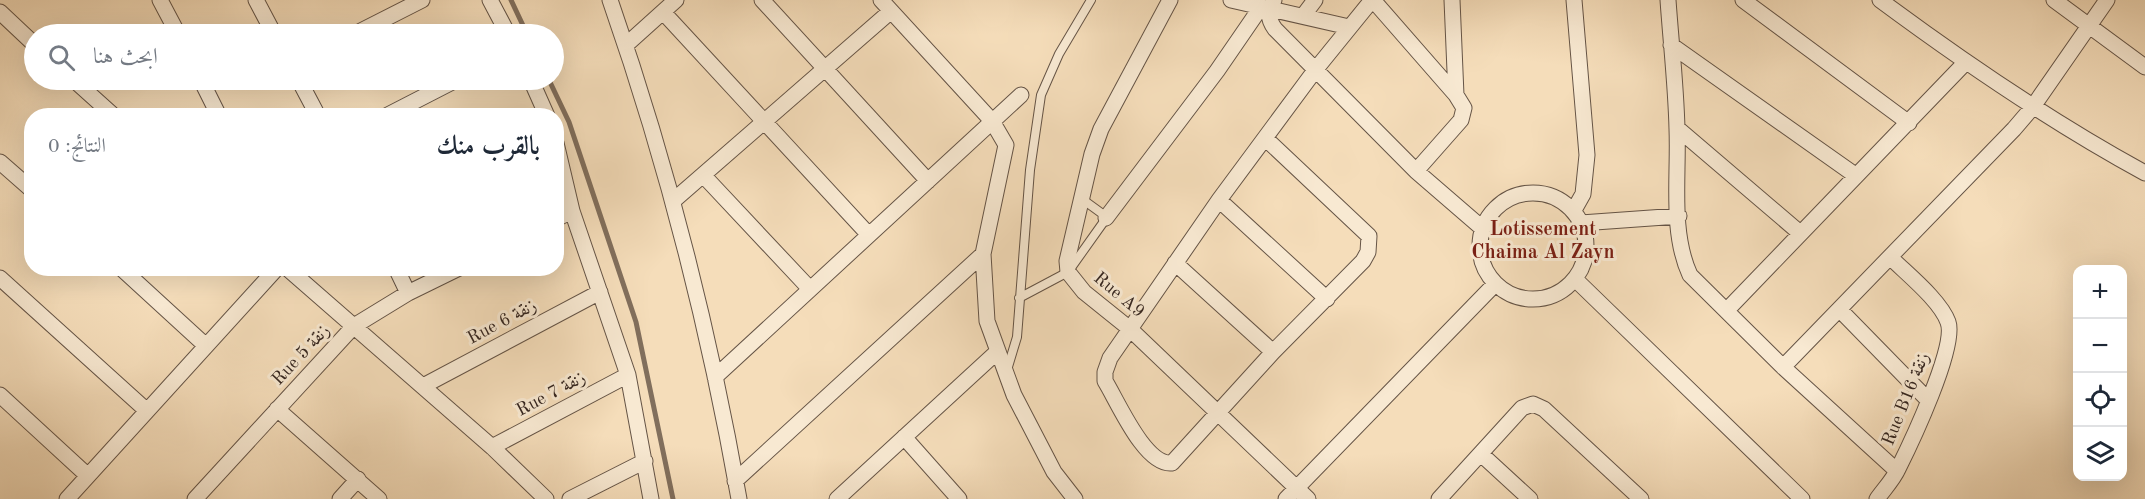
<!DOCTYPE html>
<html lang="ar">
<meta charset="utf-8">
<style>
body{margin:0;font-family:"Old Standard TT",Amiri,serif;background:#f6f6f7;color:#1f2937;direction:rtl}
.controls{position:absolute;right:18px;bottom:18px;display:grid;overflow:hidden;border-radius:12px;box-shadow:0 6px 24px #0002}
.controls button{width:54px;height:54px;display:grid;place-items:center;padding:0;border:0;border-bottom:2px solid #e0e1e3;background:#fff;color:#1f2937;font:30px sans-serif}
.list{margin:0;padding:0;list-style:none}
h2{display:flex;justify-content:space-between;align-items:center;height:78px;margin:0;padding:0 24px;font-size:26px}
h2 small{font-size:20px;font-weight:400;color:#747a83}
.icon{flex:none;width:33px;height:33px;fill:none;stroke:currentColor;stroke-width:2;stroke-linecap:round;stroke-linejoin:round}
.map{position:relative;flex:none;width:2145px;height:499px;overflow:hidden;direction:ltr}
.search{position:absolute;background:#fff;box-shadow:0 6px 24px #0002;left:24px;top:24px;width:540px;height:66px;display:flex;align-items:center;gap:15px;box-sizing:border-box;padding:0 21px;border-radius:33px;color:#747a83;font-size:22px}
.panel{position:absolute;background:#fff;box-shadow:0 6px 24px #0002;left:24px;top:108px;width:540px;height:168px;border-radius:24px;direction:rtl}
.map>svg:first-child{display:block}
.lines{fill:none;stroke-linecap:round;stroke-linejoin:round}
.stream{stroke:#816f5d;stroke-width:5}
.lane-casing{stroke:#655446;stroke-width:10}
.street-casing{stroke:#655446;stroke-width:17}
.lane{stroke:#f8e9d2;stroke-width:8}
.street{stroke:#f8e9d2;stroke-width:15}
.labels{text-anchor:middle;dominant-baseline:central;stroke-width:6;stroke-linejoin:round;paint-order:stroke}
.street-label{font-size:18px;fill:#352620;stroke:#f8e9d2}
.neighbourhood-label{font-size:20px;font-weight:bold;fill:#7a1f14;stroke:#f8e9d2}
</style>
<div class="map">
<svg width="2145" height="499" viewBox="0 0 2145 499">
<rect width="100%" height="100%" fill="#f5ddba"/>
<filter id="stains"><feTurbulence type="fractalNoise" baseFrequency=".00333" numOctaves="4"/><feColorMatrix values="0 0 0 0 .2 0 0 0 0 .09 0 0 0 0 .02 0 0 0 .5 -.17"/></filter>
<radialGradient id="worn" r=".72"><stop offset=".6" stop-color="#630" stop-opacity="0"/><stop offset="1" stop-color="#630" stop-opacity=".3"/></radialGradient>
<g class="lines">
<!-- stream -->
<path class="stream" d="M511,0L527,34
M549,80L569,122L636,322L673,499"/>
<!-- lane casing -->
<g class="lane-casing">
<path id="lane" d="M1019,298L1068,272L1105,220L1104,215L1082,199
M1007,370L1017,337L1030,170L1041,95L1059,54L1091,0"/>
</g>
<!-- street casing -->
<g class="street-casing">
<path id="street" d="M160,0L178,34
M256,0L274,34
M490,0L508,34
M610,0C667,163 709,329 739,499
M762,0L928,181
M881,0L992,121L1006,145L983,254L987,321L1014,395L1054,472L1075,499
M1170,0L1101,129L1092,154L1067,261L1068,272L1084,292L1130,329L1308,499
M1231,0L1349,27
M1274,0C1268,11 1267,18 1275,29L1416,171L1482,228
M1373,0L1456,95L1452,0
M1668,0C1671,43 1676,86 1677,129C1679,175 1670,232 1690,275L1783,367L1897,471
M1743,0L1909,123
M1880,0C1965,63 2051,122 2145,173
M2054,0L2145,67
M0,12L34,44
M663,12L869,235
M1303,16L1315,0
M355,34L422,0
M626,45L676,0
M1671,45L1855,175
M74,80L114,116
M201,80L219,116
M299,80L318,116
M531,80L547,116
M386,116L456,80
M1677,128L1800,233
M1265,138L1369,236L1368,252L1363,261L1273,352L1172,463C1145,466 1118,402 1105,381V372L1110,358L1219,200L1316,69L1372,0
M556,143L572,211L628,375L651,499
M0,162L32,190
M1416,171L1461,120L1464,108L1456,95
M703,175L810,289
M1480 246a53 53 0 1 1 106 0a53 53 0 1 1-106 0Z
M1219,200L1327,299
M673,201L891,11
M1574,210L1583,194L1587,155L1574,0
M1106,218L1217,71L1261,7
M556,219L572,211
M1581,223L1679,216
M1175,263L1273,352
M121,268L205,345
M287,268L492,447L546,499
M396,268L408,293
M0,278L146,410
M1575,279L1802,499
M1727,310L1965,63
M1840,310L1928,400
M1783,367L2014,129L2032,108L2107,0
M715,377L1021,95
M423,386L600,292
M0,395L88,476
M277,409L379,499
M904,437L959,499
M492,447L628,375
M1481,454L1530,499
M735,481L983,254
M67,499L277,268
M195,499L354,326L408,293L459,268
M340,499L358,479
M570,499L645,461
M837,499L998,351
M1286,499L1495,284
M1439,499L1522,408L1533,404L1544,409L1641,499
M1877,499C1884,489 1893,480 1898,469C1911,443 1957,346 1948,322C1940,300 1907,274 1890,257"/>
</g>
<!-- lane -->
<use href="#lane" class="lane"/>
<!-- street -->
<use href="#street" class="street"/>
</g>
<g class="labels">
<!-- street labels -->
<g class="street-label">
<text transform="translate(1119 295) rotate(40)">Rue A9</text>
<text transform="translate(502 322) rotate(-28)">Rue 6 زنقة</text>
<text transform="translate(301 355) rotate(-47)">Rue 5 زنقة</text>
<text transform="translate(551 394) rotate(-28)">Rue 7 زنقة</text>
<text transform="translate(1906 399) rotate(-68)">Rue B16 زنقة</text>
</g>
<!-- neighbourhood labels -->
<g class="neighbourhood-label">
<text x="1543" y="230">Lotissement<tspan x="1543" dy="23">Chaima Al Zayn</tspan></text>
</g>
</g>
<rect width="100%" height="100%" filter="url(#stains)"/>
<rect width="100%" height="100%" fill="url(#worn)"/>
</svg>
<div class="controls">
<button>+</button>
<button>−</button>
<button><svg class="icon" aria-label="locate" viewBox="0 0 24 24"><circle cx="12" cy="12" r="6"/><path d="M12 2v4M12 18v4M2 12h4M18 12h4"/></svg></button>
<button><svg class="icon" aria-label="layers" viewBox="0 0 24 24"><path d="M12 4l9 5-9 5-9-5zM3 14l9 5 9-5"/></svg></button>
</div>
<div class="search"><svg class="icon" aria-label="search" viewBox="0 0 24 24"><circle cx="10" cy="10" r="6"/><path d="M15 15l6 6"/></svg>ابحث هنا</div>
<section class="panel">
<h2>بالقرب منك<small>النتائج: 0</small></h2>
<ul class="list">
</ul>
</section>
</div>
